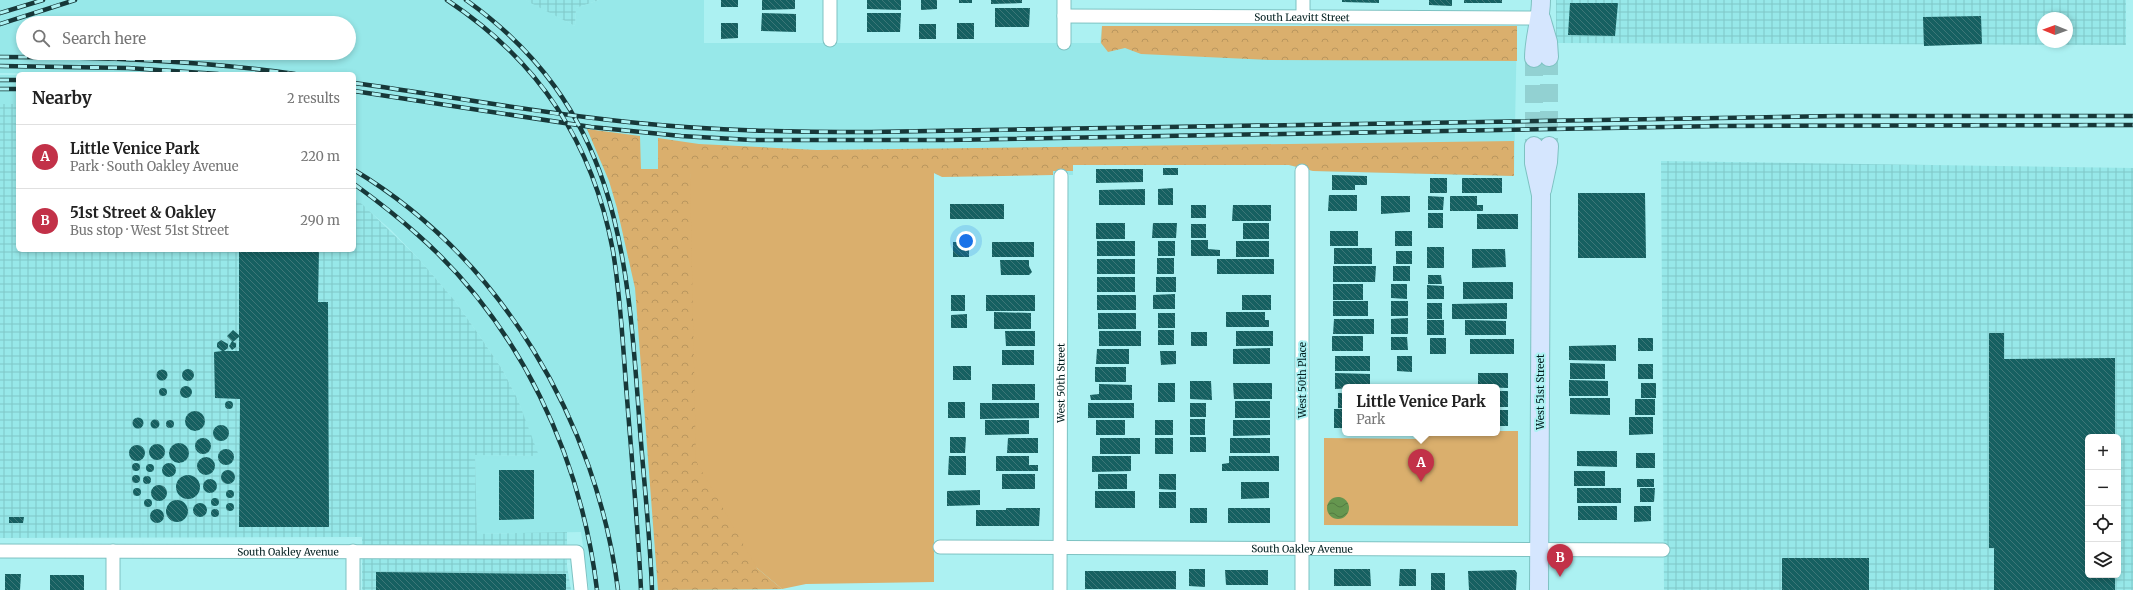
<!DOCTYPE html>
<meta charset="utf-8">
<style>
body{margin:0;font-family:Merriweather,serif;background:#f2f2f2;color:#222}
.controls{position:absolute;right:12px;bottom:12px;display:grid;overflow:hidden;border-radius:6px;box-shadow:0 2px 6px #0003}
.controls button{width:36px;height:36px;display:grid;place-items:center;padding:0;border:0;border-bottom:1px solid #e0e0e0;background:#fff;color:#222;font:20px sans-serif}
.compass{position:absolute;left:2037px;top:12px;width:36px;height:36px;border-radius:50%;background:#fff;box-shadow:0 2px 6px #0003;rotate:271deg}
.you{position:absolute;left:966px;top:241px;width:14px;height:14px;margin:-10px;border:3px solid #fff;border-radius:50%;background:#1a73e8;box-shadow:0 0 0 6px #1a73e833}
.badge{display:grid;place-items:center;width:26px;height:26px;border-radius:50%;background:#c23148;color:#fff;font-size:13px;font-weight:700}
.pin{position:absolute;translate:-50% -33px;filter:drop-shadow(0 1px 2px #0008)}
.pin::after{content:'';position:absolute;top:21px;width:14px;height:12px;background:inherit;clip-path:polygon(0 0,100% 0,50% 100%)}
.popup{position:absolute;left:1342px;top:384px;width:158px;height:52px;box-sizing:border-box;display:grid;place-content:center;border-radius:6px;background:#fff;filter:drop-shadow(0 1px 3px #0005);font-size:13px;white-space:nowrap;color:#767676}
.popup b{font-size:15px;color:#222}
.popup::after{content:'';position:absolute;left:50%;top:100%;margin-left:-8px;border:8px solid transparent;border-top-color:#fff}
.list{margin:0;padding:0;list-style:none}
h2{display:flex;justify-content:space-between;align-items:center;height:52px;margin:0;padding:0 16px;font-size:17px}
h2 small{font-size:13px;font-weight:400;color:#767676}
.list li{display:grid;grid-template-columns:26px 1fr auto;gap:12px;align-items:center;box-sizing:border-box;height:64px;padding:0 16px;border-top:1px solid #e0e0e0}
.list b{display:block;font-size:15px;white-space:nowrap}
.list p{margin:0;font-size:13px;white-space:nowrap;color:#767676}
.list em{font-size:13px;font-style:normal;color:#767676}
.icon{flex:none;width:22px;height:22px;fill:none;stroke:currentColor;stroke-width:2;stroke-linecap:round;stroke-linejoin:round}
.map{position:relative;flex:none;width:2133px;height:590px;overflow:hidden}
.search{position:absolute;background:#fff;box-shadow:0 2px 6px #0003;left:16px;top:16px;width:340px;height:44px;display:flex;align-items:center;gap:10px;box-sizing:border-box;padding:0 14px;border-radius:22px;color:#767676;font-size:15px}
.panel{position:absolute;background:#fff;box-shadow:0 2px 6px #0003;left:16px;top:72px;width:340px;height:180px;border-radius:6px}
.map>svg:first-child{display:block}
.built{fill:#97e8e9;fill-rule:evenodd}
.industrial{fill:url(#industrial-grid);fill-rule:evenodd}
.forest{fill:url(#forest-crowns)}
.park{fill:#daaf6d}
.water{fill:url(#water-waves)}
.building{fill:url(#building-back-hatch)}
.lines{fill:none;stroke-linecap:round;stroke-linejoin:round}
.secondary-tunnel{stroke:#92d1d2;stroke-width:18;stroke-dasharray:18 9;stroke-linecap:butt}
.street-casing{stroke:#7ec2c2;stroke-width:15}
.secondary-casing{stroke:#7ec2c2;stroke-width:20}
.street{stroke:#fff;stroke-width:13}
.secondary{stroke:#d5e6fe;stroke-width:18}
.rail-casing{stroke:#173839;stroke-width:4.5}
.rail{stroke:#acf1f2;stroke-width:3;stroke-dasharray:9;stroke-linecap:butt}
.labels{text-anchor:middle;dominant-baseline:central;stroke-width:4;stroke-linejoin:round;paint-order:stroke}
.street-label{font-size:10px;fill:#011d1e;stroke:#acf1f2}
</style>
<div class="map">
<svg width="2133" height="590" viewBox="0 0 2133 590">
<defs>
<pattern id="industrial-grid" width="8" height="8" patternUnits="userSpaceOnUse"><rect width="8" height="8" fill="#97e8e9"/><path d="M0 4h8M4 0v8" fill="none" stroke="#80c7c7"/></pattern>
<pattern id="forest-crowns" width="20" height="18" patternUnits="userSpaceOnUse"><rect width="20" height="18" fill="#daaf6d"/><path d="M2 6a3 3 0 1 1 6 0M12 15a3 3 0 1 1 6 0" fill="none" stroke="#b9965e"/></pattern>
<pattern id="water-waves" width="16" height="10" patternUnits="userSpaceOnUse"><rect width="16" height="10" fill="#65964f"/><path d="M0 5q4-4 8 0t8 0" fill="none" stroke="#517a41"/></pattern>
<pattern id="building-back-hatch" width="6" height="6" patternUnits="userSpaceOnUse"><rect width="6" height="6" fill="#166061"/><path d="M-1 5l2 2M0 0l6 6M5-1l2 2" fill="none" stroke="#3d7778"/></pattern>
</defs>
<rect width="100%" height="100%" fill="#acf1f2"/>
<!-- built -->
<path class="built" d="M0,0H526L575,26L576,8L599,0H704V43H1100L1102,26H1517L1514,176L1313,171L1289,165H1073V175L934,173L696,461L713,590H589L581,532L477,534L475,455L538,456L518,400L502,369L481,338L455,301L418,258L391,230L354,198V74L0,73ZM23,23H349V53H23Z
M0,75H18V104H0Z"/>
<!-- industrial -->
<path class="industrial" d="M525,0H599L576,8L575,26Z
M1556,0H2126V45L1556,43ZM2043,18H2067V42H2043Z
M0,104H18V250H354V198L363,205L418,258L455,301L481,338L502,369L518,400L539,456L475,455L477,534L567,532V566L571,590H362V537L0,538Z
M1661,161L2133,168V590H1664ZM2088,437H2118V575H2088Z"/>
<!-- forest -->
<path class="forest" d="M1102,26H1517V61L1270,60L1141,54L1125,48L1108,52L1101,43Z
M587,129L640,136L641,169H658V138L699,144L817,150L1514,141V176L1313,171L1289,165H1073V171H1053V175L942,177L934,173H690L757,568L782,589L658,590L635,288L617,208L609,181Z"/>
<!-- park -->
<path class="park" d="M690,173H934V582L806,584L782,589L757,568L696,461Z
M1497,431H1518V526L1324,525V438L1425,439V433H1497Z"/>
<!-- water -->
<path class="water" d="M1327 508a11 11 0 1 1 22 0a11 11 0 1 1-22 0Z"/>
<!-- building -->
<path class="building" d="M721,0H738V7H721Z
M762,0H795V9L762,10Z
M867,0H901V10L867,9Z
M921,0H937V9L921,10Z
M959,0H972V3H959Z
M991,0H1022V3L991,4Z
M1342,0H1379V3L1342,2Z
M1429,0H1452V6L1429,5Z
M1464,0H1502V3H1464Z
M1570,3H1618L1615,36L1568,35Z
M995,8H1030L1029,27H995Z
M762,13L796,14V32L761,31Z
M867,13H901L900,32H867Z
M1981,16L1982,44L1924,46L1923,17Z
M721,23H738V38L721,39Z
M957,23H974V39H957Z
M919,24H936V39H919Z
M1163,168H1178V175H1163Z
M1096,169H1143V182L1096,183Z
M1332,175L1367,176V185H1355V190H1332Z
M1430,178H1447V193H1430Z
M1462,178H1502V193H1462Z
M1173,188V205H1158V189Z
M1145,189V205H1099V190Z
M1578,193H1645L1646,258H1578Z
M1329,195H1357V211H1328Z
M1381,196H1410V212L1381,214Z
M1428,196L1444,197L1443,210H1428Z
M1450,196H1477V205H1483V211H1450Z
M950,204H1004V219H950Z
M1191,205H1206V218H1191Z
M1233,205H1271V221H1232Z
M1428,213H1443V228H1428Z
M1477,214H1518V229H1477Z
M1096,223H1125V239H1096Z
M1153,223H1177L1176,238H1152Z
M1243,223H1269V239H1243Z
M1191,224H1206V238H1191Z
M1330,231H1358V246H1330Z
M1395,231H1412V246H1395Z
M1191,240H1208V249L1220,250V256H1191Z
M1097,241H1135V256H1097Z
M1158,241H1175V256H1158Z
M1236,241H1269V257H1236Z
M953,242H969V257H953Z
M992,242H1034V257H992Z
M1427,247H1444V268H1427Z
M1334,248H1372V264H1334Z
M1472,249H1505L1506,267L1472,268Z
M239,250H319L318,302H328L329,527H239L240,399L215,398L214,352L222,351L217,347V343L221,340L228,344V348L224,351H239V337L233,342L236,343V347L232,350L229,346L232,341L227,336L233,330L239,335Z
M1396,251H1412V264H1396Z
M1157,258H1174V274H1157Z
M1097,259H1135V274H1097Z
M1217,259H1274V274H1217Z
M1000,260H1029V266L1032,272L1029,275H1001Z
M1333,266H1376L1375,282H1333Z
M1393,266H1410V281H1393Z
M1428,275H1441L1442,284H1428Z
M1097,277H1135V292H1097Z
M1156,277H1176V292H1156Z
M1463,282H1513V299H1463Z
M1333,284H1363V300H1333Z
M1391,284H1407V299L1391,298Z
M1427,285L1444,286V299H1427Z
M1175,294V309H1153V295Z
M951,295H965V311H951Z
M986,295H1035V311H986Z
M1097,295H1136V310H1097Z
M1242,295H1271V310H1242Z
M1333,301H1368V316H1333Z
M1391,301H1408V316H1391Z
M1427,303H1442V319H1427Z
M1507,303V319H1452V304Z
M994,312L1031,313V329H994Z
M1226,312H1265V320H1269V327H1226Z
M1098,313H1136V329H1098Z
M1158,313H1175V328H1158Z
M967,314V328H951V315Z
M1408,318V334H1391V319Z
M1334,319H1374V334H1333Z
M1427,320H1444V335H1427Z
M1465,320L1506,321V335H1465Z
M1158,330H1174V345H1158Z
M1005,331H1035V346H1006Z
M1099,331H1141V346H1099Z
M1236,331H1273V346H1236Z
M1191,332H1207V346H1191Z
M1989,333H2004V359L2115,358V437H2088V575H2115V590H1994V548H1989Z
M1332,336H1363V351H1332Z
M1391,337H1407L1408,350H1391Z
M1430,338H1446V354H1430Z
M1638,338H1653V351H1638Z
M1470,339H1514V354H1470Z
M1616,345V361L1569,360V346Z
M1270,348V364H1233V349Z
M1097,349H1129V364H1096Z
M1002,350H1034V365H1002Z
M1160,351H1176V364L1161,365Z
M1335,356H1370V371H1335Z
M1397,356H1412V372L1397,371Z
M1570,363L1605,364V379H1570Z
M1638,364H1653V379H1638Z
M953,366H971V380H953Z
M1095,367H1126V382H1095Z
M182 375a6 6 0 1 1 12 0a6 6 0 1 1-12 0Z
M156.5 375a5.5 5.5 0 1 1 11 0a5.5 5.5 0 1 1-11 0Z
M1335,373L1370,374V387L1335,389Z
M1478,373H1508V388L1478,387Z
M1569,380L1608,381V396H1569Z
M1190,381H1211L1212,400L1190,399Z
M1158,383H1175V402H1158Z
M1233,383H1272V399H1234Z
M1641,383H1656V398H1641Z
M992,384H1035V400H992Z
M1099,384L1132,385V400H1091L1090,395L1099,394Z
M180 392a6 6 0 1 1 12 0a6 6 0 1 1-12 0Z
M159 392a4 4 0 1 1 8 0a4 4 0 1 1-8 0Z
M1497,391H1508V407H1497Z
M1338,393H1345V408H1338Z
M1570,398H1610V415L1570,414Z
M1635,399H1655V415H1635Z
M1235,401H1270V418H1235Z
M225 405a4 4 0 1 1 8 0a4 4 0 1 1-8 0Z
M948,402H965V418H948Z
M980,403H1039V418L980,419Z
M1088,403H1134V418H1088Z
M1190,403H1206V417H1190Z
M1334,409H1345V428H1334Z
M1497,410H1508V426H1497Z
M185 421a10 10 0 1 1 20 0a10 10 0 1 1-20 0Z
M1629,417H1653V434L1629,435Z
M132.5 423a5.5 5.5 0 1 1 11 0a5.5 5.5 0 1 1-11 0Z
M1190,419H1205V435H1190Z
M150.5 424a4.5 4.5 0 1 1 9 0a4.5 4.5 0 1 1-9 0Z
M985,420H1029V434L985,435Z
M1096,420H1125V435H1096Z
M1155,420H1173V435H1155Z
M1233,420H1270V435L1233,436Z
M166 424a4 4 0 1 1 8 0a4 4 0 1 1-8 0Z
M213 433a8 8 0 1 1 16 0a8 8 0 1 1-16 0Z
M950,437H966L965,453H950Z
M1190,437H1206V452H1190Z
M1008,438H1038V453H1007Z
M1100,438H1140V454H1100Z
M1155,438H1173V454H1155Z
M1230,438H1270V453H1230Z
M195 446a8 8 0 1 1 16 0a8 8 0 1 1-16 0Z
M169 453a10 10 0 1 1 20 0a10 10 0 1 1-20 0Z
M149 452a8 8 0 1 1 16 0a8 8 0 1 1-16 0Z
M129 453a8 8 0 1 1 16 0a8 8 0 1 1-16 0Z
M218 457a8 8 0 1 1 16 0a8 8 0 1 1-16 0Z
M1577,451H1617V467L1577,466Z
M1636,453H1655V468H1636Z
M949,456H966V475H948Z
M996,456H1029V465H1038V471H996Z
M1092,456H1131V471L1092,472Z
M1229,456H1279V471H1222V464L1229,463Z
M197 466a9 9 0 1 1 18 0a9 9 0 1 1-18 0Z
M162 470a7 7 0 1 1 14 0a7 7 0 1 1-14 0Z
M132 467a4 4 0 1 1 8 0a4 4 0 1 1-8 0Z
M146 468a4 4 0 1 1 8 0a4 4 0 1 1-8 0Z
M221 477a7 7 0 1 1 14 0a7 7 0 1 1-14 0Z
M499,470H534V519L499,520Z
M1574,471H1605V486H1574Z
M1002,474H1035V489H1002Z
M1098,474H1127V489H1098Z
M1159,474H1176V490L1159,489Z
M132 479a4 4 0 1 1 8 0a4 4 0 1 1-8 0Z
M176 487a12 12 0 1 1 24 0a12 12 0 1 1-24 0Z
M143 480a4 4 0 1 1 8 0a4 4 0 1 1-8 0Z
M203 486a7 7 0 1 1 14 0a7 7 0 1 1-14 0Z
M1637,479H1654V487H1637Z
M1241,482H1269V498L1241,499Z
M151 493a8 8 0 1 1 16 0a8 8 0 1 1-16 0Z
M1577,488H1621V503H1577Z
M1640,488H1655L1654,502H1640Z
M133 492a4 4 0 1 1 8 0a4 4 0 1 1-8 0Z
M980,490V505L947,506V491Z
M226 494a4 4 0 1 1 8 0a4 4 0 1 1-8 0Z
M1095,491H1135V508H1095Z
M1159,492H1176V508H1159Z
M211 502a4 4 0 1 1 8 0a4 4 0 1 1-8 0Z
M144 503a4 4 0 1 1 8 0a4 4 0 1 1-8 0Z
M166 511a11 11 0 1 1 22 0a11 11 0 1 1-22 0Z
M226 507a4 4 0 1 1 8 0a4 4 0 1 1-8 0Z
M193 510a7 7 0 1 1 14 0a7 7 0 1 1-14 0Z
M1578,506H1617V520H1578Z
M1634,506H1651V521L1634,522Z
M1006,508H1040L1039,526H976V510H1006Z
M1190,508H1207V523H1190Z
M1228,508H1270V523H1228Z
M211 513a4 4 0 1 1 8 0a4 4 0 1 1-8 0Z
M150 516a7 7 0 1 1 14 0a7 7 0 1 1-14 0Z
M9,517H24L23,523H9Z
M1782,558H1869V590H1782Z
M1189,569H1205V587L1189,586Z
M1334,569H1370L1371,586H1334Z
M1400,569H1416V586H1399Z
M1225,570H1268V585H1226Z
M1515,570L1517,573L1516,590H1469L1468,571Z
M1085,571H1176V589H1085Z
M376,572L566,574V590H376Z
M1431,573H1445V590H1431Z
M5,574H21L20,590H5Z
M50,575H84V590H50Z"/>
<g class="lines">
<!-- secondary-tunnel -->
<path class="secondary-tunnel" d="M1549,57V146
M1534,58V146"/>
<!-- street casing -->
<g class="street-casing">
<g id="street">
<path id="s1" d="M1064,16L1541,18"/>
<path d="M1303,17V0"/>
<path d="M830,40V0"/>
<path d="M1064,43V0"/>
<path d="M1302,171V590"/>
<path id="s2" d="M940,547L1663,550"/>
<path id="s3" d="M0,551L577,552L581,590"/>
<path d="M113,551V590"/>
<path d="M353,590V551"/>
<path id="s4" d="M1060,590L1061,176"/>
</g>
</g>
<!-- secondary casing -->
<g class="secondary-casing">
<path id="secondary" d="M1541,18L1548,42L1549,57
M1534,58C1534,38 1541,20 1541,0
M1534,146V163L1541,195L1539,590
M1542,190L1548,162L1549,146"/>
</g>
<!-- street -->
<use href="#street" class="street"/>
<!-- secondary -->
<use href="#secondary" class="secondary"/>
<!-- rail casing -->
<g class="rail-casing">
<path id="rail" d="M447,0C539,61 593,143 613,251C621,300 623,349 627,398C632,462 638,526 641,590
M466,0C616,107 627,247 639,416C643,474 650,532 652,590
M0,13L43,0
M0,24L75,0
M0,57C101,57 194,60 295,74
M0,66L128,68L218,74
M0,80H18
M354,83C449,96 543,114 638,123C716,131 793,132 871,132L1836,116H2133
M0,89H18
M354,91L591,127L681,136L752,140H947L1720,126L2133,125
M354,170C501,258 597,422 618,590
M354,184C376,200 398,217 418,235C520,325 581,456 597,590"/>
</g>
<!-- rail -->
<use href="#rail" class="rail"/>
</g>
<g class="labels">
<!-- street labels -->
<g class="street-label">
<text stroke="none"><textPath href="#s1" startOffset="238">South Leavitt Street</textPath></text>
<text transform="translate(1302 380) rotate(-90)">West 50th Place</text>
<text stroke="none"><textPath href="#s4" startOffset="207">West 50th Street</textPath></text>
<text transform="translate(1540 392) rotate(-90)">West 51st Street</text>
<text stroke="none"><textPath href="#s2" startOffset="362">South Oakley Avenue</textPath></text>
<text stroke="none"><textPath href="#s3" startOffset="288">South Oakley Avenue</textPath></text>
</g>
</g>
</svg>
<div class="controls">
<button>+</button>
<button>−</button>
<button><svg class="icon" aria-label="locate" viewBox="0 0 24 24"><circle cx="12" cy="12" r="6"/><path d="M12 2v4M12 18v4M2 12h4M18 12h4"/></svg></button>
<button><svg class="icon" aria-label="layers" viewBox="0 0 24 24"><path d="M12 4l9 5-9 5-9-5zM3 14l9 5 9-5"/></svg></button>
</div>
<svg class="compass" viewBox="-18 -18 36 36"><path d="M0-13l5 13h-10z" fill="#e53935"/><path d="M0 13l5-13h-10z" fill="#767676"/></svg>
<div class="you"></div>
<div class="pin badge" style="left:1421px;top:482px">A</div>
<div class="popup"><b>Little Venice Park</b>Park</div>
<div class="pin badge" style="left:1560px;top:577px">B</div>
<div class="search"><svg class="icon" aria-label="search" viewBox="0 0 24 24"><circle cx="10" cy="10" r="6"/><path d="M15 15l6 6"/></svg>Search here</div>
<section class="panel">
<h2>Nearby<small>2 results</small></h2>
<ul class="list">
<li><span class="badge">A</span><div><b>Little Venice Park</b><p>Park · South Oakley Avenue</p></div><em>220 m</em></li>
<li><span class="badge">B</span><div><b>51st Street &amp; Oakley</b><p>Bus stop · West 51st Street</p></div><em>290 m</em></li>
</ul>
</section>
</div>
